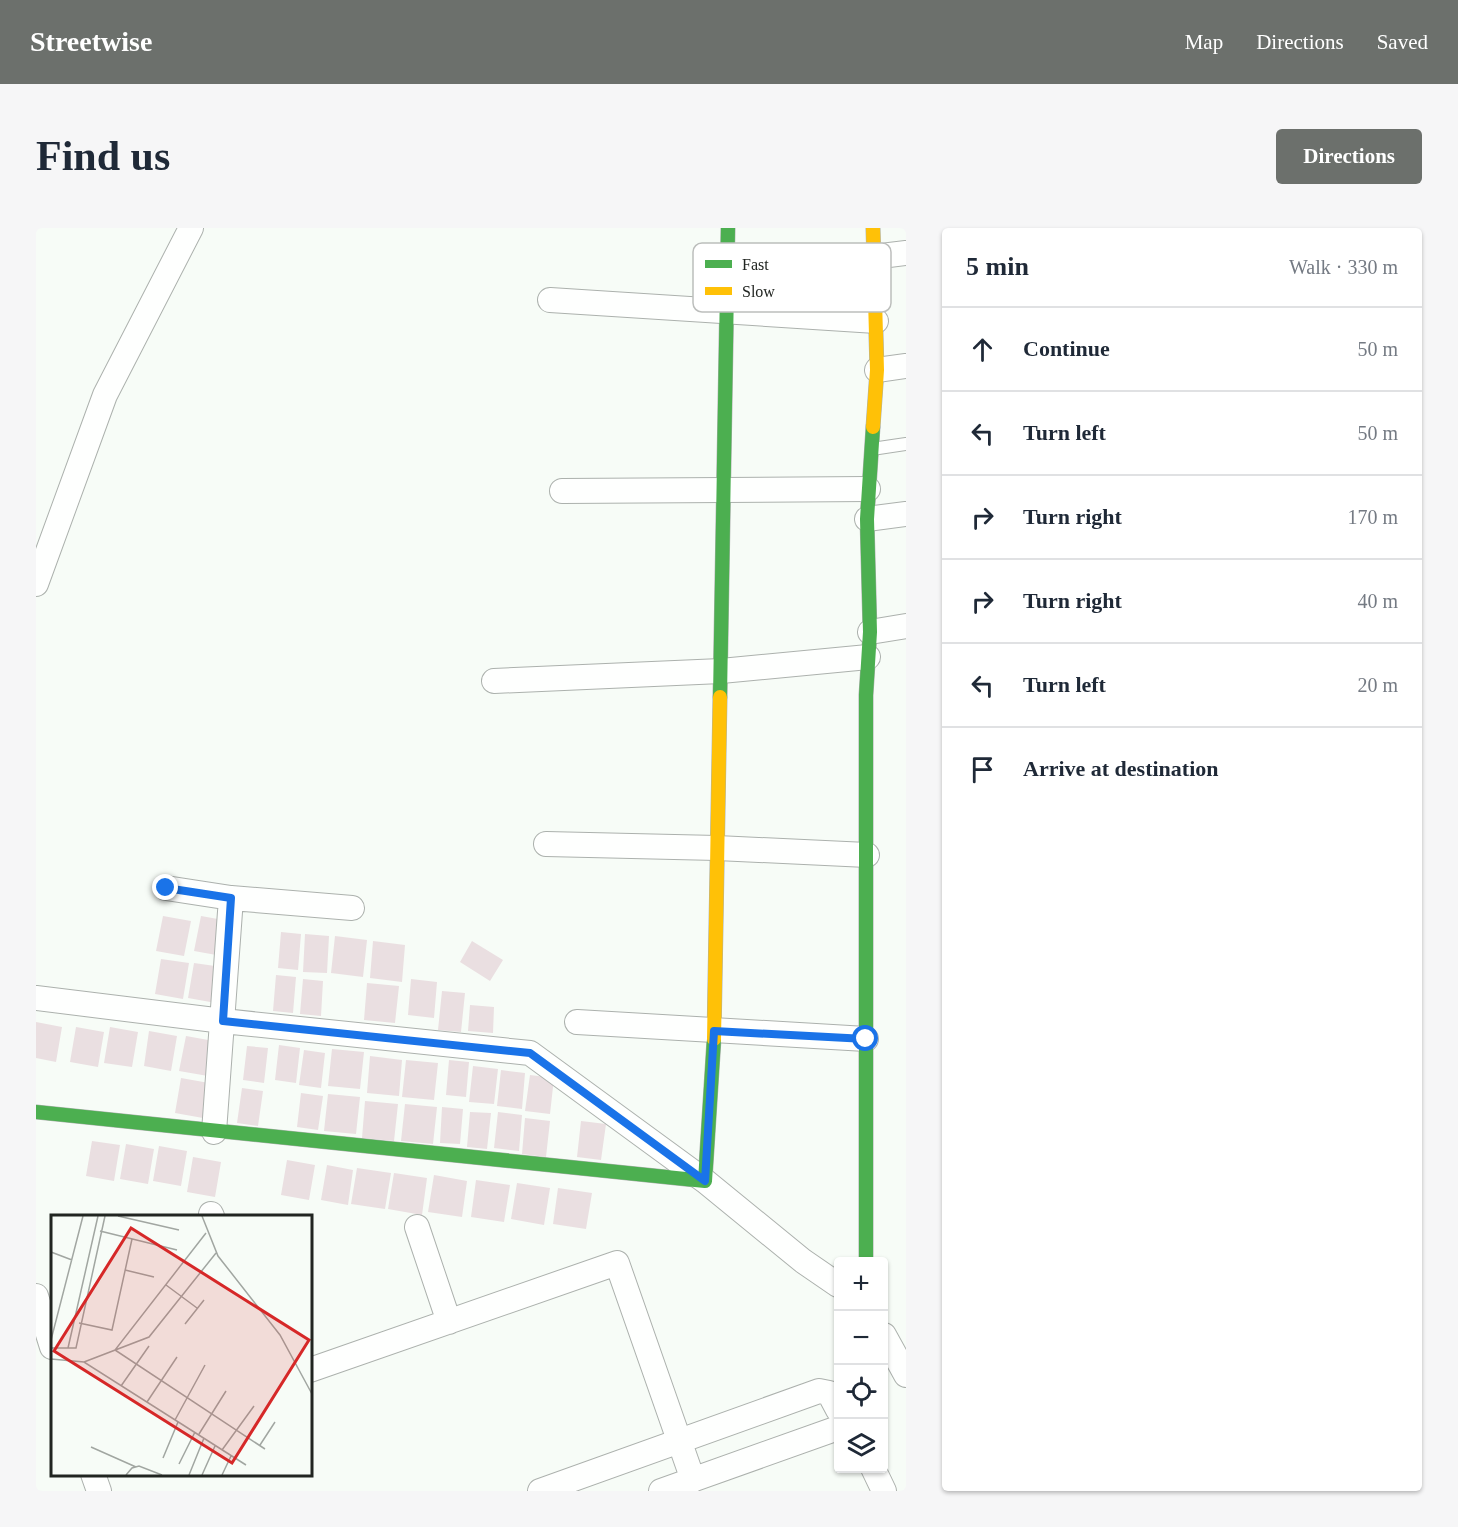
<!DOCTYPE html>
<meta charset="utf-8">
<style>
body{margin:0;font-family:Georgia,serif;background:#f6f6f7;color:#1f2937}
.controls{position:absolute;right:18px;bottom:18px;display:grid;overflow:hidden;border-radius:6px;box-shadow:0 2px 4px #0004}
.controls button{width:54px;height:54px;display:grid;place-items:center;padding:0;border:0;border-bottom:2px solid #e0e1e3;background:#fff;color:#1f2937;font:30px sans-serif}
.stop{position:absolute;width:18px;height:18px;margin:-14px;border:4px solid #1a73e8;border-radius:50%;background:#fff}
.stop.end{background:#1a73e8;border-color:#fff;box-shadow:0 2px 6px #0008}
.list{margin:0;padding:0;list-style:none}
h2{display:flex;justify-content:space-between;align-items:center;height:78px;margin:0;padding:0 24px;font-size:26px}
h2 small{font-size:20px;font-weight:400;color:#747a83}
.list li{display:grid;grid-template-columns:39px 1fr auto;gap:18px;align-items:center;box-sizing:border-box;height:84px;padding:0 24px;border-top:2px solid #e0e1e3}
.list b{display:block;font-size:22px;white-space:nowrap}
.list em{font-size:20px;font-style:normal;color:#747a83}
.icon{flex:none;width:33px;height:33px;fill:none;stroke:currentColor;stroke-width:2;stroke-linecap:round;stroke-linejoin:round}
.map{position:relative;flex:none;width:870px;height:1263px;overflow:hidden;border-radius:6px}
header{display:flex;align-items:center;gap:36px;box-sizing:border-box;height:84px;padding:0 30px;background:#6c706c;color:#fff}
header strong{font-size:28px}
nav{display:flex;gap:33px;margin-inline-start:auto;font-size:21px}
.intro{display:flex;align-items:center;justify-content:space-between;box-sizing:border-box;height:144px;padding:0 36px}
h1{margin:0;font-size:42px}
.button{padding:15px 27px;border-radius:6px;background:#6c706c;color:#fff;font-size:21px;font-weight:700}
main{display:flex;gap:36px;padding:0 36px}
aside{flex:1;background:#fff;border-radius:6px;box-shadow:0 2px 4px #0004}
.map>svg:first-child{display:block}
.building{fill:#eadfe1}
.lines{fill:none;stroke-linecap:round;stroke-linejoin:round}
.lane-casing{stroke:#acb1ad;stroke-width:14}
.street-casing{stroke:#acb1ad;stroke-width:26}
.fast-casing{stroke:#acb1ad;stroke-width:15}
.slow-casing{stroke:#acb1ad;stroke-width:15}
.lane{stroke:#fefffe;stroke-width:12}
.street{stroke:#fefffe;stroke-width:24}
.fast{stroke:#4caf50;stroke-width:14}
.slow{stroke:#ffc107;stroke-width:14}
.route{stroke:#1a73e8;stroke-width:8}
.inset-road{fill:none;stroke:#a1a6a1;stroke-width:1.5}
.view{fill:#d62828;fill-opacity:0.15;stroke:#d62828;stroke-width:3}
.inset-edge{fill:none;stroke:#212521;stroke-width:3}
.key{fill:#fff;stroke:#bcbebc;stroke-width:1.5}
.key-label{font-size:16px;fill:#212521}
</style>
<header>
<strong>Streetwise</strong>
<nav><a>Map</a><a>Directions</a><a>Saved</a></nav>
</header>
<div class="intro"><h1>Find us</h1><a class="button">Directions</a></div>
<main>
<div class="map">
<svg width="870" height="1263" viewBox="0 0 870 1263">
<rect width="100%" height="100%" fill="#f7fcf7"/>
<!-- building -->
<path class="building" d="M127,688L155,693L148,728L120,723Z
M165,688L193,693L186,728L158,723Z
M245,704L265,706L262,742L242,740Z
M269,706L293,708L291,745L267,744Z
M299,708L331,712L327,749L295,745Z
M337,713L369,717L366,754L334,750Z
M436,713L467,732L454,753L424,734Z
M125,731L153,735L147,771L119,766Z
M158,735L186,739L180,775L152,770Z
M240,747L260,749L257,785L237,783Z
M267,751L287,753L285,788L264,786Z
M375,751L401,754L398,790L372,787Z
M331,755L363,758L359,795L328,792Z
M406,763L429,765L425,804L402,802Z
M434,777L458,779L457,805L432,803Z
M0,794L26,799L20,834L0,830Z
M40,799L68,804L62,839L34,834Z
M74,799L102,804L96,839L68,835Z
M113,803L141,808L135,843L108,838Z
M150,808L178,813L172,848L143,843Z
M243,817L264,820L260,855L239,852Z
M211,818L232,820L228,855L207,852Z
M296,821L328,824L324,861L292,858Z
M268,822L289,825L285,860L263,857Z
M334,828L366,832L363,868L331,865Z
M370,832L402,835L398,872L366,869Z
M413,832L433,834L430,869L410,867Z
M437,838L462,841L458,876L433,874Z
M465,842L489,845L486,881L461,878Z
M494,847L518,850L514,886L489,883Z
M145,850L173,855L167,890L139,885Z
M206,860L227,863L222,898L201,895Z
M265,865L287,868L282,902L261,899Z
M292,866L324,869L320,906L288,903Z
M329,873L362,876L358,913L326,910Z
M369,876L401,879L397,916L365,913Z
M406,879L427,881L424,916L404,915Z
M434,884L455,885L451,921L431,919Z
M462,884L486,887L483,923L458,920Z
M489,890L514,893L510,929L486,926Z
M545,893L570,896L565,932L541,929Z
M56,913L84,917L78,953L50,948Z
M90,916L118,921L112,956L84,951Z
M123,918L151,923L145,958L117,953Z
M157,929L185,934L179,969L151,964Z
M251,932L279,937L273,972L245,967Z
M291,937L317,942L312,977L285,972Z
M321,940L355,945L349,981L315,976Z
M358,945L391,950L386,987L352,981Z
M398,947L431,953L426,989L392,984Z
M440,952L474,957L468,994L435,989Z
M481,955L514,960L508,997L475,991Z
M522,960L556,965L550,1001L517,996Z"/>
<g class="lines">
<!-- lane casing -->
<g class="lane-casing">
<path id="lane" d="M836,221L870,216"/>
</g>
<!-- street casing -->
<g class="street-casing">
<path id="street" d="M837,29L870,25
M514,72L840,93
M841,142L870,138
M526,263L832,261
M831,291L870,286
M0,356L69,167L155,0
M834,404L870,398
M458,453L685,443L832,429
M510,616L681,620L831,627
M130,660L195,670L316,680
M0,770L187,793L494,825L669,953L767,1033L802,1057
M541,794L830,811
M178,904L195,670
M175,986L176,988
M381,999L413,1094
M0,1068L16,1119
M848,1107L870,1147
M274,1142L581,1035L657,1252
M837,1240L848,1263
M57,1246L63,1263
M504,1263L783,1163L793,1165L802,1182
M625,1263L802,1200"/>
</g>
<!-- fast casing -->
<g class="fast-casing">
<path id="fast" d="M684,469L692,0
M0,884L669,953L678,811
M830,1034V467L834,404L831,291L837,199"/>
</g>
<!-- slow casing -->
<g class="slow-casing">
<path id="slow" d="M837,0L841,142L837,199
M678,811L684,469"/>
</g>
<!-- lane -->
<use href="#lane" class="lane"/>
<!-- street -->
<use href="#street" class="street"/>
<!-- fast -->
<use href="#fast" class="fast"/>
<!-- slow -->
<use href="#slow" class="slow"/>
</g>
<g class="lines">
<!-- route -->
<path class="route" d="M130,660L195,670L187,793L494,825L669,953L678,803L830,811"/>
</g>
<!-- overview -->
<g transform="translate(15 987)">
<rect width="261" height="261" fill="#f7fcf7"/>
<path class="inset-road" d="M67,1L128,15M151,1L167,41L229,120L261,179M49,16L126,35M155,18L64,135L214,234M0,37L21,45M74,55L103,62M115,70L146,93M28,108L61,115L81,24M134,109L153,85M0,125L32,1M0,133H25L54,1M17,133L47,1M0,144L33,147L195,250M33,147L98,122L165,38M70,171L98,131M96,187L126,142M124,205L154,150M148,219L175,176M209,230L224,207M40,232L85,252M171,235L203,191M112,243L127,207M128,249L144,217M75,260L81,253L88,251L111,260M138,260L153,223M151,260L164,231M171,260L180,241"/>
<path class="view" d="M80,13L258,125L181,248L3,136Z"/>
<rect width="261" height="261" class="inset-edge"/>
</g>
<!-- legend -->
<rect x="657" y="15" width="198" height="69" rx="9" class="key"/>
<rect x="669" y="32" width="27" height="8" fill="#4caf50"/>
<rect x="669" y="59" width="27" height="8" fill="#ffc107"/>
<g class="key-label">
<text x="706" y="42">Fast</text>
<text x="706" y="69">Slow</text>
</g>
</svg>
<div class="controls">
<button>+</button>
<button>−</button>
<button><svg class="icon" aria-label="locate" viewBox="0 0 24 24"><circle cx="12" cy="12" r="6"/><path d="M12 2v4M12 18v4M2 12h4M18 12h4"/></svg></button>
<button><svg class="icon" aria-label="layers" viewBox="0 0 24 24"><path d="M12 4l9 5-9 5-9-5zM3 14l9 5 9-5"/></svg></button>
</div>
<div class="stop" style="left:830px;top:811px"></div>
<div class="stop end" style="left:130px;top:660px"></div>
</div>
<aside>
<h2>5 min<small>Walk · 330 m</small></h2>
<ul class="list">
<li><svg class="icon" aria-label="ahead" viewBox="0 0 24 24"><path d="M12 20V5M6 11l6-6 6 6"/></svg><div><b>Continue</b></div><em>50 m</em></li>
<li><svg class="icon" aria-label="left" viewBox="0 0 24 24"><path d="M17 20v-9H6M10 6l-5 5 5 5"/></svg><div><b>Turn left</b></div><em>50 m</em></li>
<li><svg class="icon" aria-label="right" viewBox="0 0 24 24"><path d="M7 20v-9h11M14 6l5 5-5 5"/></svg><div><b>Turn right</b></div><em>170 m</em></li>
<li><svg class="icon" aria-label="right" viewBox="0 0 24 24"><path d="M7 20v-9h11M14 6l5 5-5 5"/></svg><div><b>Turn right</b></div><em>40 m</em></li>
<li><svg class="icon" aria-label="left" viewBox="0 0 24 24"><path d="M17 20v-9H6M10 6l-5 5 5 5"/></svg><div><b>Turn left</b></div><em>20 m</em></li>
<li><svg class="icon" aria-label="arrive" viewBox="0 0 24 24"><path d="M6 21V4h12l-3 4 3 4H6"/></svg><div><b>Arrive at destination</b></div></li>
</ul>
</aside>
</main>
